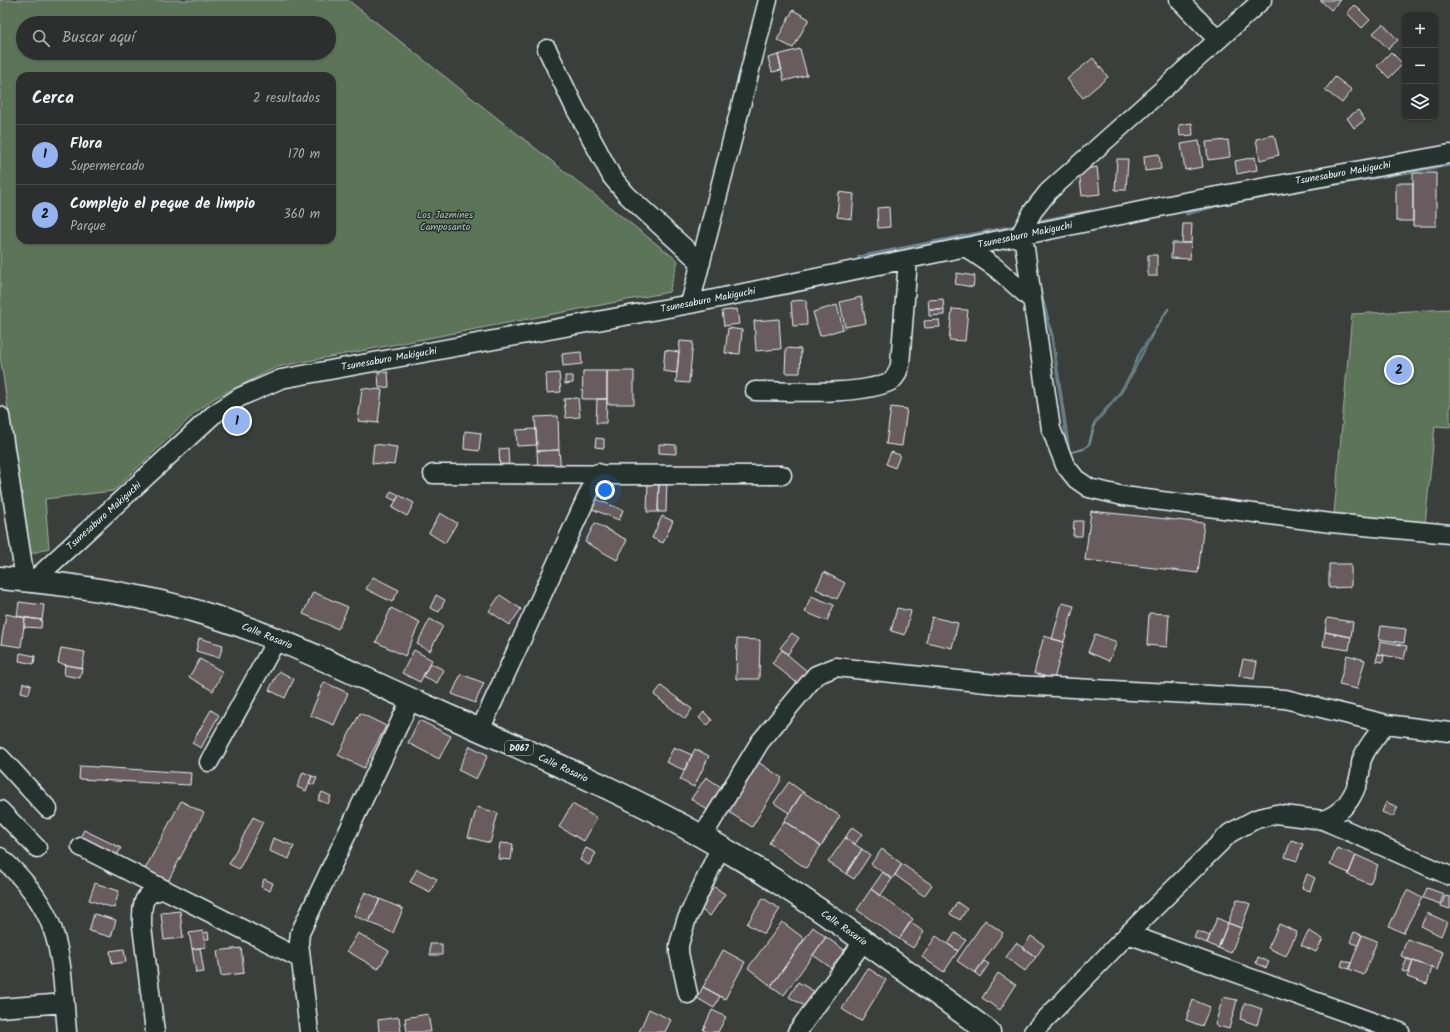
<!DOCTYPE html>
<html lang="es">
<meta charset="utf-8">
<style>
body{margin:0;font-family:Kalam,sans-serif;background:#383b39;color:#f1f3f6}
.controls{position:absolute;right:12px;top:12px;display:grid;overflow:hidden;border-radius:8px;box-shadow:0 1px 3px #0004}
.controls button{width:36px;height:36px;display:grid;place-items:center;padding:0;border:0;border-bottom:1px solid #484a49;background:#2c2f2d;color:#f1f3f6;font:20px sans-serif}
.you{position:absolute;left:605px;top:490px;width:14px;height:14px;margin:-10px;border:3px solid #fff;border-radius:50%;background:#1a73e8;box-shadow:0 0 0 6px #1a73e833}
.badge{display:grid;place-items:center;width:26px;height:26px;border-radius:50%;background:#95b2f1;color:#111;font-size:13px;font-weight:700}
.pin{position:absolute;translate:-50% -50%;border:2px solid #fff;box-shadow:0 1px 4px #0006}
.list{margin:0;padding:0;list-style:none}
h2{display:flex;justify-content:space-between;align-items:center;height:52px;margin:0;padding:0 16px;font-size:17px}
h2 small{font-size:13px;font-weight:400;color:#a6a9aa}
.list li{display:grid;grid-template-columns:26px 1fr auto;gap:12px;align-items:center;box-sizing:border-box;height:60px;padding:0 16px;border-top:1px solid #484a49}
.list b{display:block;font-size:15px;white-space:nowrap}
.list p{margin:0;font-size:13px;white-space:nowrap;color:#a6a9aa}
.list em{font-size:13px;font-style:normal;color:#a6a9aa}
.icon{flex:none;width:22px;height:22px;fill:none;stroke:currentColor;stroke-width:2;stroke-linecap:round;stroke-linejoin:round}
.map{position:relative;flex:none;width:1450px;height:1032px;overflow:hidden}
.search{position:absolute;background:#2c2f2d;box-shadow:0 1px 3px #0004;left:16px;top:16px;width:320px;height:44px;display:flex;align-items:center;gap:10px;box-sizing:border-box;padding:0 14px;border-radius:22px;color:#a6a9aa;font-size:15px}
.panel{position:absolute;background:#2c2f2d;box-shadow:0 1px 3px #0004;left:16px;top:72px;width:320px;height:172px;border-radius:12px}
.map>svg:first-child{display:block}
.green{fill:#5c7458;stroke:#a2b2a8;fill-rule:evenodd}
.water{fill:#49666f;stroke:#899ea6}
.building{fill:#675c5f;stroke:#e8f1f8}
.lines{fill:none;stroke-linecap:round;stroke-linejoin:round}
.minor-casing{stroke:#e8f1f8;stroke-width:21}
.major-casing{stroke:#e8f1f8;stroke-width:25}
.minor{stroke:#26332d;stroke-width:18}
.major{stroke:#26332d;stroke-width:22}
.labels{text-anchor:middle;dominant-baseline:central;stroke-width:3;stroke-linejoin:round;paint-order:stroke}
.shield{fill:#26332d;stroke:#aeb8bb;stroke-width:1}
.shield-label{font-size:9px;font-weight:bold;fill:#e8f1f8}
.street-label{font-size:10px;fill:#e8f1f8;stroke:#26332d}
.park-label{font-size:10px;fill:#b0bfb8;stroke:#26332d}
</style>
<div class="map">
<svg width="1450" height="1032" viewBox="0 0 1450 1032">
<rect width="100%" height="100%" fill="#3a3f3c"/>
<filter id="ink" filterUnits="userSpaceOnUse"><feTurbulence type="fractalNoise" baseFrequency=".025" numOctaves="2"/><feDisplacementMap in="SourceGraphic" scale="8" xChannelSelector="R" yChannelSelector="G"/><feConvolveMatrix kernelMatrix="1 2 1 2 8 2 1 2 1" color-interpolation-filters="sRGB"/></filter>
<g filter="url(#ink)">
<!-- green -->
<path class="green" d="M0,0H348L678,261L669,292L277,367L215,398L196,412L113,491L45,499L49,548L30,554L0,356ZM23,23H329V53H23ZM20,76H332V240H20Z
M1450,309V427L1435,426L1425,525L1334,514L1352,314Z"/>
<!-- water -->
<path class="water" d="M1450,163V166L1230,203L1186,215V213L1229,202Z
M1091,210V211L858,258V256Z
M1029,244L1053,336L1070,452L1085,448L1089,443L1094,422L1119,393L1131,373L1138,355L1168,308L1169,309L1154,332L1133,373L1120,395L1095,424L1090,444L1083,450L1068,453L1051,336L1027,245Z"/>
<!-- building -->
<path class="building" d="M1320,0H1340L1331,10Z
M1355,5L1370,20L1362,28L1347,13Z
M793,10L809,19L793,48L777,40Z
M1383,24L1398,40L1388,49L1373,33Z
M800,49L807,75L784,81L778,55Z
M1391,52L1403,64L1389,78L1377,66Z
M778,55L782,70L772,72L768,58Z
M1093,58L1108,77L1083,98L1067,79Z
M1335,77L1352,90L1342,103L1325,90Z
M1358,110L1365,120L1354,128L1347,118Z
M1192,123L1193,135L1180,136L1179,125Z
M1274,135L1279,155L1260,160L1256,139Z
M1228,140L1230,157L1208,160L1206,142Z
M1199,141L1203,167L1185,170L1181,144Z
M1159,154L1161,169L1145,171L1144,156Z
M1255,157L1257,170L1237,174L1235,161Z
M1117,159H1128L1126,190H1115Z
M1097,167L1100,194L1082,196L1079,170Z
M1413,173H1436V226H1413Z
M1396,183H1413V221H1396Z
M839,192L854,194L852,219L837,217Z
M889,207L890,227L878,228L877,208Z
M1183,224H1192L1191,243H1182Z
M1172,243H1191L1190,259L1171,258Z
M1148,255H1157V276H1148Z
M957,273L975,276L973,287L955,284Z
M861,297L866,323L845,327L840,302Z
M943,299L944,310H929L928,300Z
M806,300L807,325L793,326L791,301Z
M837,305L843,329L820,336L813,312Z
M737,309L739,324L724,326L722,311Z
M952,309L968,310L965,341L949,340Z
M929,310H944V315L929,316Z
M779,319L781,349L756,351L754,321Z
M939,320L940,327L925,328L924,321Z
M728,328L742,330L740,354L725,353Z
M680,341L693,342L689,383L676,382Z
M786,348L801,349L800,373H785Z
M665,350L679,352L677,373L663,371Z
M581,352L582,364L563,366L562,354Z
M583,371H607V399H582Z
M607,371H634V404H607Z
M388,372L389,387L379,388L378,373Z
M559,373L561,392L547,393L546,374Z
M565,376H573V383L565,384Z
M362,388L382,390L378,423L358,421Z
M578,398L580,417L566,418L564,399Z
M597,399H607L606,423H596Z
M891,407L907,409L902,446L886,444Z
M558,416L559,450L537,451L535,417Z
M536,429L537,445L517,446L516,430Z
M465,431L481,433L479,451L464,449Z
M596,438L604,439V448L595,447Z
M374,444L397,447L394,465L372,463Z
M659,444L676,445V454L659,453Z
M508,448L509,468H500L499,449Z
M559,450L561,470L538,471L537,451Z
M891,452L900,455L895,468L886,464Z
M648,479H659L658,512H647Z
M659,479H667L666,512H658Z
M391,491L399,495L396,501L388,497Z
M399,495L414,503L407,516L392,508Z
M596,499L623,510L619,520L592,509Z
M1091,511L1204,523L1198,573L1085,560Z
M440,513L457,523L445,543L429,533Z
M662,516L673,521L663,543L652,538Z
M1074,521H1083L1082,536H1073Z
M595,523L627,540L617,560L585,542Z
M1329,564H1351V587L1329,588Z
M824,572L845,583L837,599L816,589Z
M373,577L399,590L392,602L366,589Z
M313,592L348,607L338,629L303,614Z
M436,595L445,600L439,612L430,608Z
M500,595L521,609L510,625L489,611Z
M811,596L834,605L827,621L805,612Z
M19,602L44,605L42,620L17,616Z
M1062,603L1074,606L1064,642L1052,639Z
M391,608L420,622L405,656L376,642Z
M897,608L911,611L905,635L891,631Z
M1149,613L1169,614L1167,647L1147,645Z
M6,614L25,618L21,647L1,644Z
M932,617L958,623L952,648L926,642Z
M25,618L42,620L41,628L24,627Z
M1327,618L1353,622L1351,637L1325,632Z
M430,619L443,626L430,651L417,644Z
M1381,626L1406,629L1404,643L1379,639Z
M1325,632L1351,637L1349,650L1323,646Z
M792,633L799,638L788,654L780,648Z
M1095,634L1117,642L1109,661L1088,652Z
M1044,636L1064,642L1054,679L1034,673Z
M199,638L223,645L219,658L196,651Z
M737,639L760,640L759,679H736Z
M1380,641L1407,646L1404,659L1378,654Z
M61,648L85,652L82,668L58,663Z
M414,650L432,660L420,682L402,673Z
M782,650L807,671L797,683L772,663Z
M20,653L35,656L34,664L19,661Z
M1378,654L1384,655L1383,662L1376,661Z
M1347,655L1365,660L1357,689L1339,685Z
M200,659L223,672L213,691L189,677Z
M1243,659L1257,662L1254,679L1239,676Z
M430,663L444,670L437,683L423,676Z
M65,665L82,668L80,678L64,675Z
M279,671L294,679L285,698L269,690Z
M461,674L484,683L475,703L452,694Z
M324,682L348,693L334,725L310,715Z
M23,683L31,685L29,694L21,692Z
M661,686L692,709L685,719L654,695Z
M211,710L219,715L201,748L192,743Z
M704,712L712,720L708,725L699,718Z
M360,713L386,726L364,768L338,755Z
M419,720L451,736L439,759L408,743Z
M470,746L488,755L476,779L458,770Z
M674,747L692,755L684,770L666,762Z
M695,749L709,756L694,787L680,780Z
M755,760L782,778L752,827L724,809Z
M80,766L191,773L190,785L79,779Z
M303,772L312,776L306,791L297,787Z
M312,776L317,778L314,785L309,783Z
M706,777L727,791L712,813L691,799Z
M789,782L803,792L789,813L774,803Z
M322,792L331,796L328,804L318,800Z
M803,792L840,816L821,846L784,821Z
M181,801L204,813L167,883L144,871Z
M1386,802L1398,807L1393,817L1382,812Z
M572,804L597,818L584,841L559,827Z
M477,807L498,813L490,843L468,837Z
M253,817L263,822L239,869L229,864Z
M784,821L821,846L806,868L769,843Z
M852,827L862,834L855,844L845,838Z
M84,830L121,848L116,857L79,839Z
M273,838L294,846L289,859L269,851Z
M845,838L862,849L846,874L828,862Z
M1291,840L1303,844L1297,861L1285,857Z
M500,843L513,844L511,860L498,859Z
M586,848L596,853L589,865L580,860Z
M1337,848L1356,855L1349,873L1330,865Z
M862,849L870,855L854,879L846,874Z
M882,849L902,864L892,879L871,864Z
M1356,855L1378,865L1370,884L1348,875Z
M902,864L932,885L924,896L895,875Z
M417,869L437,879L430,892L410,882Z
M883,872L892,879L880,896L871,889Z
M1307,874L1315,878L1310,891L1302,888Z
M264,879L273,883L270,891L261,887Z
M707,882L725,894L710,916L692,903Z
M95,883L119,891L114,908L89,900Z
M1427,888L1444,894L1440,904L1423,898Z
M871,889L913,919L899,939L857,910Z
M1407,890L1422,898L1403,933L1389,926Z
M365,892L380,899L369,922L354,916Z
M1445,896L1450,897V909L1441,906Z
M763,898L780,909L764,934L747,924Z
M380,899L403,909L393,933L369,922Z
M1237,899L1250,904L1241,928L1228,923Z
M957,902L967,909L960,920L950,914Z
M180,911L183,938L164,940L161,913Z
M1427,913L1447,922L1441,936L1421,926Z
M94,914L116,920L111,937L89,931Z
M1217,918L1228,923L1218,948L1207,943Z
M985,920L1003,933L975,973L957,961Z
M782,922L805,939L771,986L748,968Z
M910,922L924,932L913,948L899,939Z
M1228,923L1241,928L1231,953L1218,948Z
M1279,924L1297,932L1286,956L1268,948Z
M813,927L826,937L784,995L771,986Z
M203,931L206,947L192,949L189,933Z
M1197,931L1210,936L1207,943L1194,938Z
M1309,931L1323,939L1316,952L1301,945Z
M208,932L209,939H204L203,933Z
M1354,932L1362,935L1358,945L1350,942Z
M358,933L389,951L378,969L347,951Z
M955,933L966,940L958,951L948,944Z
M1362,935L1377,941L1364,975L1349,969Z
M936,936L958,951L944,972L922,957Z
M1031,936L1044,945L1036,957L1023,948Z
M826,937L847,952L834,970L813,955Z
M1407,939L1443,952L1437,970L1401,956Z
M1016,943L1036,957L1025,971L1006,957Z
M430,944H442V955H430Z
M200,948L204,972L196,973L192,949Z
M241,948L244,973L221,976L217,951Z
M124,949L126,962L112,964L110,951Z
M723,950L745,962L725,999L703,987Z
M1258,957L1269,962L1266,968L1256,963Z
M1407,959L1413,961L1409,973L1402,971Z
M1343,960L1351,963L1349,969L1341,966Z
M984,961L989,964L980,977L975,973Z
M1413,961L1432,968L1427,984L1407,977Z
M868,968L886,980L861,1021L842,1009Z
M998,973L1016,985L1000,1010L982,998Z
M798,982L817,993L808,1008L789,997Z
M703,987L720,996L714,1008L697,998Z
M1223,997L1237,1000L1229,1029L1215,1025Z
M1193,1000L1210,1007L1202,1026L1186,1020Z
M1245,1003L1262,1009L1257,1025L1240,1019Z
M649,1009L671,1020L665,1032H639Z
M712,1010L726,1017L718,1032H707L703,1030Z
M428,1014L431,1032H407L405,1018Z
M399,1017L401,1032H379L378,1020Z"/>
<g class="lines">
<!-- minor casing -->
<g class="minor-casing">
<path id="minor" d="M1218,40L1262,0
M547,49L573,104L612,177L627,195L701,263
M1020,235L1033,211L1048,192L1218,40L1179,0
M1023,235L1051,429L1065,465L1076,479L1089,488L1123,496L1331,523L1450,534
M967,248L996,268L1032,300
M690,304L768,0
M755,391C792,391 857,396 889,382C896,379 898,371 900,365L908,259
M0,416L25,580
M433,474L782,475
M33,581L213,415L240,397L281,379L690,304L1184,202L1450,154
M480,730L598,473
M0,757L48,809
M209,762L277,639
M0,810L37,848
M1323,820C1344,813 1355,796 1360,774C1361,769 1360,764 1362,759C1367,746 1377,735 1386,724
M702,837L760,742L816,675L836,667L996,684L1285,699L1386,724L1450,732
M81,847L301,959
M0,857C64,914 60,953 67,1032
M1128,934L1400,1032
M688,994L679,953V945L686,921L720,848
M0,1008L65,1003
M155,1032L142,926C142,904 141,891 166,890
M309,1032L299,942L300,933L411,699
M797,1032L863,942
M1033,1032L1128,934L1230,833L1256,819L1276,814L1323,820L1450,876"/>
</g>
<!-- major casing -->
<g class="major-casing">
<path id="major" d="M0,578C72,584 143,594 212,616C286,639 355,675 426,706C533,754 645,800 744,861C829,913 909,974 989,1032"/>
</g>
<!-- minor -->
<use href="#minor" class="minor"/>
<!-- major -->
<use href="#major" class="major"/>
</g>
</g>
<g class="labels">
<!-- shield labels -->
<rect class="shield" x="505" y="741" width="28" height="14" rx="3"/>
<g class="shield-label">
<text x="519" y="748">D067</text>
</g>
<!-- street labels -->
<g class="street-label">
<text transform="translate(1343 173) rotate(-10)">Tsunesaburo Makiguchi</text>
<text transform="translate(1025 235) rotate(-12)">Tsunesaburo Makiguchi</text>
<text transform="translate(708 300) rotate(-11)">Tsunesaburo Makiguchi</text>
<text transform="translate(389 359) rotate(-10)">Tsunesaburo Makiguchi</text>
<text transform="translate(104 516) rotate(-42)">Tsunesaburo Makiguchi</text>
<text transform="translate(267 636) rotate(22)">Calle Rosario</text>
<text transform="translate(563 768) rotate(25)">Calle Rosario</text>
<text transform="translate(844 928) rotate(35)">Calle Rosario</text>
</g>
<!-- park labels -->
<g class="park-label">
<text x="445" y="215">Los Jazmines<tspan x="445" dy="12">Camposanto</tspan></text>
</g>
</g>
</svg>
<div class="controls">
<button>+</button>
<button>−</button>
<button><svg class="icon" aria-label="layers" viewBox="0 0 24 24"><path d="M12 4l9 5-9 5-9-5zM3 14l9 5 9-5"/></svg></button>
</div>
<div class="you"></div>
<div class="pin badge" style="left:237px;top:421px">1</div>
<div class="pin badge" style="left:1399px;top:370px">2</div>
<div class="search"><svg class="icon" aria-label="search" viewBox="0 0 24 24"><circle cx="10" cy="10" r="6"/><path d="M15 15l6 6"/></svg>Buscar aquí</div>
<section class="panel">
<h2>Cerca<small>2 resultados</small></h2>
<ul class="list">
<li><span class="badge">1</span><div><b>Flora</b><p>Supermercado</p></div><em>170 m</em></li>
<li><span class="badge">2</span><div><b>Complejo el peque de limpio</b><p>Parque</p></div><em>360 m</em></li>
</ul>
</section>
</div>
